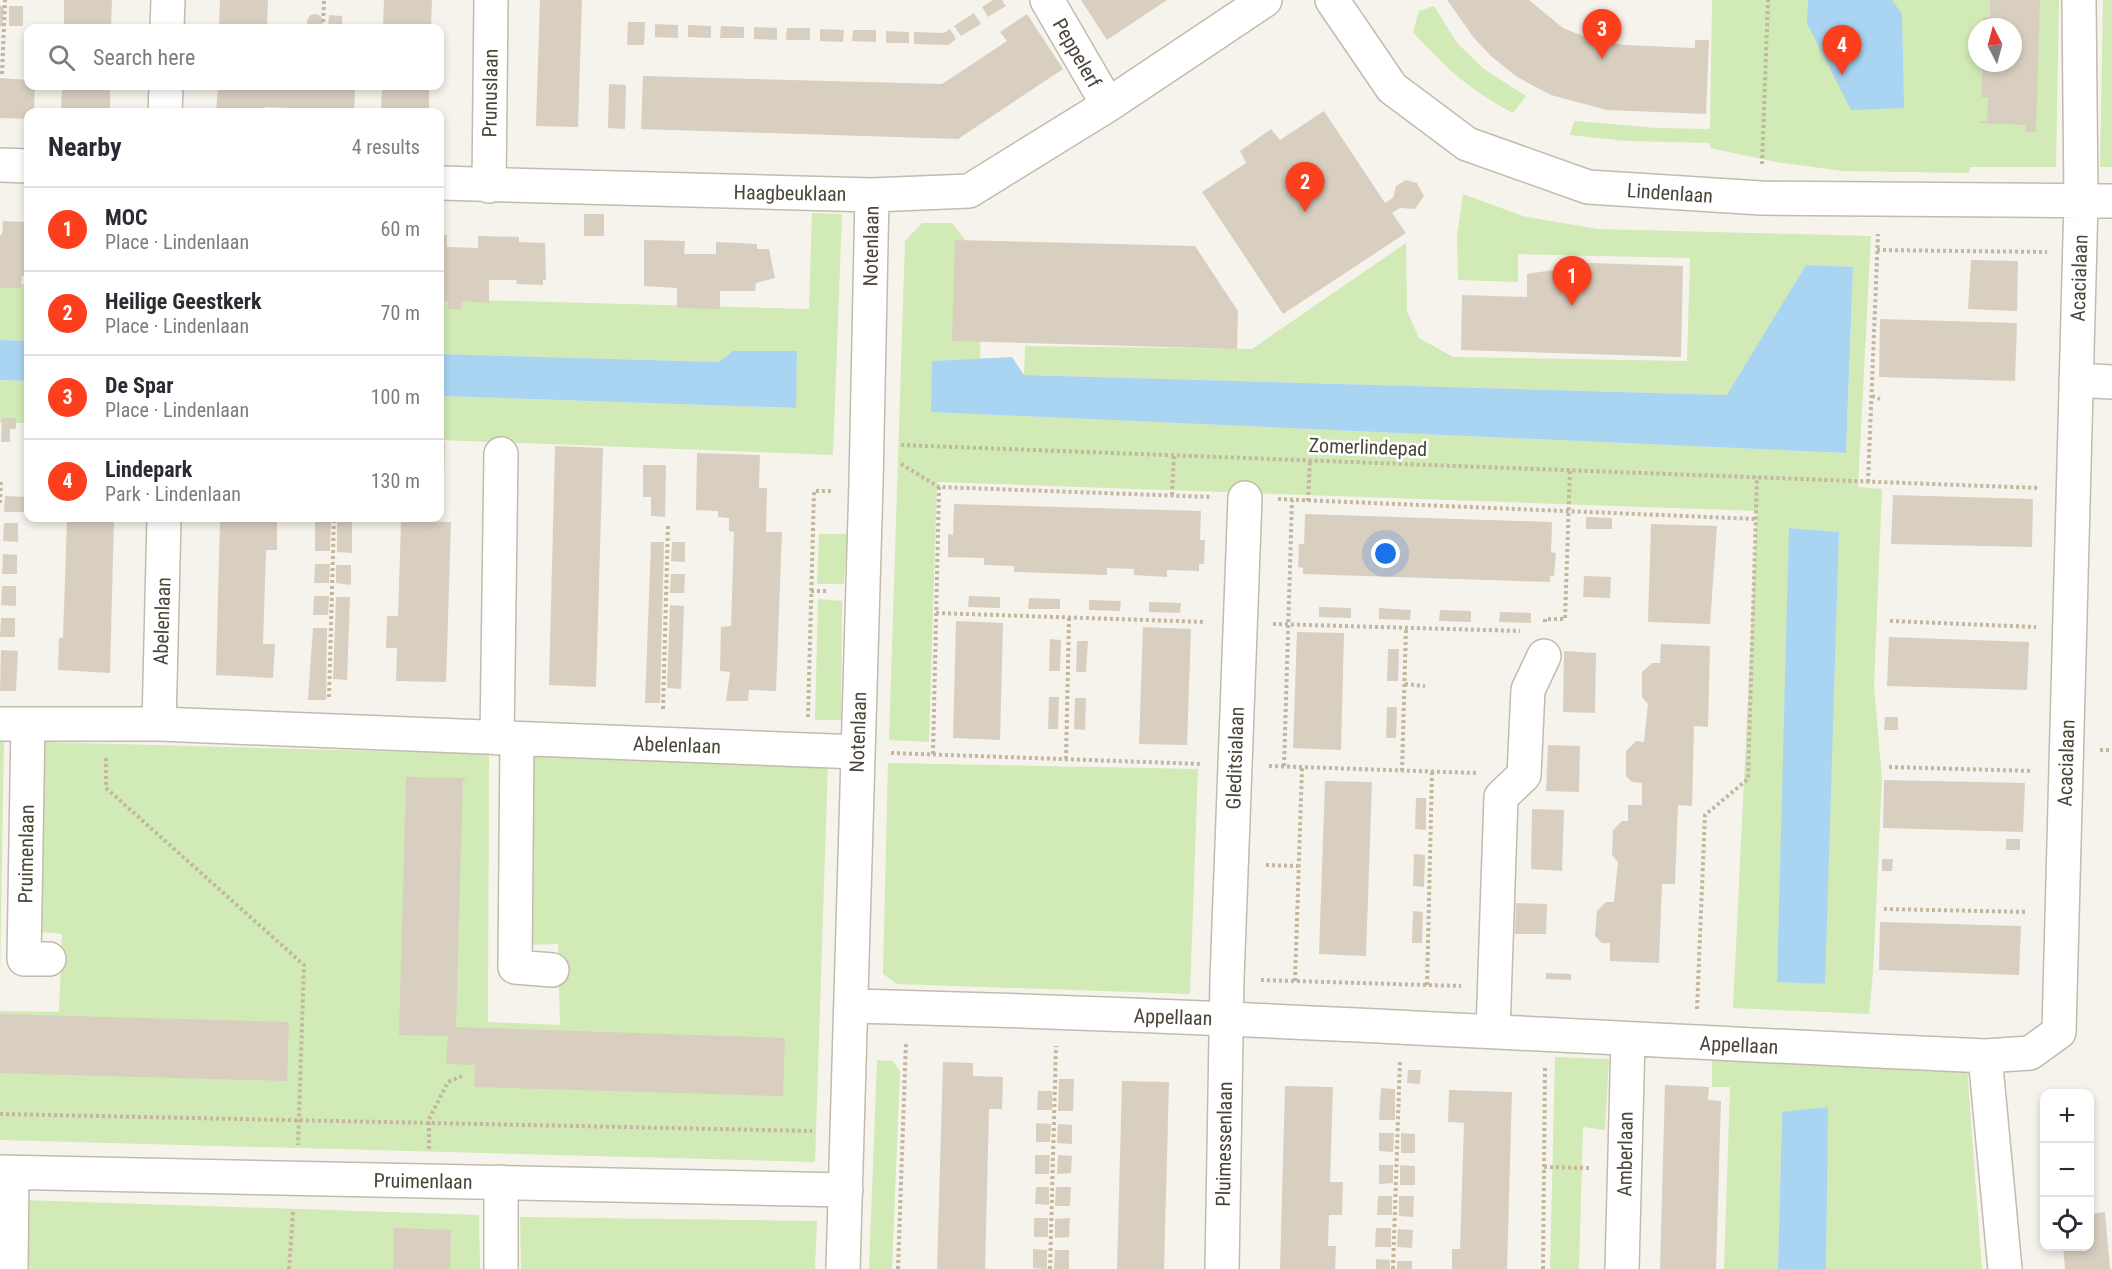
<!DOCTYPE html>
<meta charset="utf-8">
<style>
body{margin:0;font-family:"Roboto Condensed",sans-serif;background:#f7f7f7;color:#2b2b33}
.controls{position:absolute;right:18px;bottom:18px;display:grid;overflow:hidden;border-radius:12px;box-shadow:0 3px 9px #0003}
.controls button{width:54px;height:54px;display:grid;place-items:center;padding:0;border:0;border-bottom:2px solid #e1e1e2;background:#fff;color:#2b2b33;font:30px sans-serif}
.compass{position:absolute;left:1968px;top:18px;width:54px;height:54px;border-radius:50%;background:#fff;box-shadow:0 3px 9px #0003;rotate:354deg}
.you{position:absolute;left:1386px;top:554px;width:21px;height:21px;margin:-15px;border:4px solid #fff;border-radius:50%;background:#1a73e8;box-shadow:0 0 0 9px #1a73e833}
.badge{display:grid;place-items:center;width:39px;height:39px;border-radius:50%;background:#fc3f1d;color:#fff;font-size:20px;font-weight:700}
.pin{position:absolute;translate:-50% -50px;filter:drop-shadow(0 2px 3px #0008)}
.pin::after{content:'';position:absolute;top:32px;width:21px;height:18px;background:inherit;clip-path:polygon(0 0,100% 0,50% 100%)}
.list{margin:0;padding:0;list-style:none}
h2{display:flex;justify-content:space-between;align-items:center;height:78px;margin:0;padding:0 24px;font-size:26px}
h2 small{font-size:20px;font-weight:400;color:#7c7c81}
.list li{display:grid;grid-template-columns:39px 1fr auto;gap:18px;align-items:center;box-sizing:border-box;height:84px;padding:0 24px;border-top:2px solid #e1e1e2}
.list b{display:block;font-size:22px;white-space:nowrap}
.list p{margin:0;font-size:20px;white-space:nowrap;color:#7c7c81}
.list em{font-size:20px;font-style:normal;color:#7c7c81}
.icon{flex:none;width:33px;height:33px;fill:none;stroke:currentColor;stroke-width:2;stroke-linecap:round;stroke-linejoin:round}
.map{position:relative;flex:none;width:2112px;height:1269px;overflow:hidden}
.search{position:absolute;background:#fff;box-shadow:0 3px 9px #0003;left:24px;top:24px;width:420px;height:66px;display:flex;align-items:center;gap:15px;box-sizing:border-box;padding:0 21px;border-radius:12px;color:#7c7c81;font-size:22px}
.panel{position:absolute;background:#fff;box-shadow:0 3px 9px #0003;left:24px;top:108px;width:420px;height:414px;border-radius:12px}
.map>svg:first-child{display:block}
.green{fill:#d2eab5;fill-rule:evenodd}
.water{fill:#a9d4f2}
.building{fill:#d8cfc1}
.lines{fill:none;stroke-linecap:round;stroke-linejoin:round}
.street-casing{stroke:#c2bbae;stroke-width:36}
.path{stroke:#c4b79f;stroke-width:4;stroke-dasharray:3 3;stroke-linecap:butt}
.street{stroke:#fff;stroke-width:33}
.labels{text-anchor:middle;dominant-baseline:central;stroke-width:5;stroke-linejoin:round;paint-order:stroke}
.street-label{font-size:20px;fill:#4b4439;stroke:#fff}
</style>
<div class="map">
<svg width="2112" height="1269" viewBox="0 0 2112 1269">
<rect width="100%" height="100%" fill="#f6f3ec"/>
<!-- green -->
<path class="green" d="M1712,0H2059L2056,167H1970L1969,173L1843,171L1776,162L1710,148V143L1626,141L1570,135L1574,121L1657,128L1710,129ZM1977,27H2013V63H1977Z
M2103,0H2112V167H2100Z
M1434,6L1457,43L1484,69L1526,96L1513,113C1468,89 1447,69 1413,32L1419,11Z
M1463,194L1523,216L1597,229L1871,236L1858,487L1882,489L1874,686L1882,779L1873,972L1869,1014L1733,1008L1757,511L937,482L929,742L889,740L905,241L922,223H952L982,262L980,359L933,361L931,412L1846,453L1853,267L1806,265L1728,395L1024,375L1025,346L1252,349L1406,243L1407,311L1419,338L1453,357L1687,361L1690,258L1518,254V282L1458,280L1457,236ZM1790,528L1839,532L1824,984L1777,981Z
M812,213L842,214L833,455L440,440V396L795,408L797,352L733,351L719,362L440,354V299L809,309Z
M0,284H28V341L0,340Z
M0,380L28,381V423H0Z
M819,534H847L844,584H817Z
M818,599L842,601L841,720H815Z
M0,739H4L0,977Z
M42,742L489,754L488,1022L560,1025L558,944L530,945L532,755L828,762L815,1162L0,1140V1011L59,1012L62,934L41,932Z
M888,763L1198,769L1190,994L897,984L883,974Z
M1555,1057L1609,1059L1605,1130L1583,1127L1579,1269H1550Z
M1712,1059L1967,1068L1982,1269H1826L1827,1107L1782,1113L1778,1269H1724L1730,1087H1712Z
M877,1060L893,1061L900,1072L892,1269H869Z
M22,1200L479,1215L480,1269H23Z
M520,1217L817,1221L815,1269H521Z"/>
<!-- water -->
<path class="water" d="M1808,0H1892L1902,14L1904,108L1851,110L1807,23Z
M1806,265L1853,267L1846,453L931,412L932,361L1012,357L1024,375L1727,395Z
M0,340L28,341V381L0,380Z
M733,351H797L796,408L440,396V354L719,362Z
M1789,528L1839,532L1825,984L1777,982Z
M1828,1107L1826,1269H1778L1782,1112Z"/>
<!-- building -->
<path class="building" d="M64,0H112L111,28H64Z
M220,0H268L267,28H219Z
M384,0H432L431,28H383Z
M540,0H582L578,127L536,126Z
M993,0H1002L1006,6L988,17L982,7Z
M1081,0H1167L1107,40Z
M1447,0H1529L1563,28L1593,40L1625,45L1695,48V40H1709L1706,114L1607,110L1551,95L1517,77L1491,56L1474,38Z
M1990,0H2040L2036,132H2026V125L1980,123L1981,121H1987L1988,97H1981L1982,69H1989V63H2013V27H1983V17H1990Z
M0,6H4L2,27L0,26Z
M9,6H23V26H9Z
M974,13L981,24L961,36L954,26Z
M1027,14L1063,69L958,139L641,129L643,76L942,84L1007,41L1000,32Z
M307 22a8 8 0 1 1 16 0a8 8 0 1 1-16 0Z
M329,15L342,16V28H328Z
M628,22H645L644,45H627Z
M655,24L678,25V38L655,37Z
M688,25L711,26V38L688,37Z
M721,26L744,27V38H720Z
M754,27L777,28V40L754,39Z
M787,28H810V40H786Z
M820,29L844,30L843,42L820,41Z
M950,29L956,39L948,45L914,44V32L944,33Z
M853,30H876V42L852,41Z
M886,31L909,32V43H886Z
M0,78L28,80V86H35L34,112H28V119L0,118Z
M609,84L626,85L625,129L608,128Z
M62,86H110V112H61Z
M218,86L355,89L354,112H291V108L265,107V112H216Z
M382,86H429V112H381Z
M1324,111L1385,203L1393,198L1396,186L1406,180L1417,183L1424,196L1415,209L1400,208L1392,213L1406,233L1283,314L1202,192L1246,163L1240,151L1271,129L1280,140Z
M584,214H604V236H584Z
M3,221L28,222V276H22L21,288H0V235H2Z
M440,235H447V247L478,248V236L519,237V242L545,243L546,280H543V285L516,284L517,280H489V303L461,301V309H448V301H440Z
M644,240L685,241L684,254H716V242L757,244V249H769L775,278L756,283L755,291H720V309L677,308V288L644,286Z
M955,240L1195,246L1238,311L1237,349L952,341Z
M1971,260L2018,261L2017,311L1968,309Z
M1559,262L1683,266L1681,357L1461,350L1462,295L1527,297V274L1559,269Z
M1880,319L2017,323L2015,381L1879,377Z
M2,418H16V429H10V442H1Z
M440,442L445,443L444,475L440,483Z
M555,446L603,448L596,687L549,685Z
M697,453L760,455L759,488H767L766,532H782L776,691L749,690L748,701H726L730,672L720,671L721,627L731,626L734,532L729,531V518L718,517V511L696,510Z
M643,465H666L665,517L651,516V497H643Z
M1893,495L2033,499L2032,547L1891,544Z
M5,496L28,497V512H4Z
M954,504L1201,511L1200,540H1205L1204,564H1199V571L1167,570V577L1134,575V569L1107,568V575L1014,572V566L984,565V558L948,557V534L953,535Z
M1305,514L1552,522L1551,552L1556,553L1554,576H1550V582L1303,574V568L1298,567L1299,544H1304Z
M1586,517L1612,518V529H1586Z
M67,518H114L110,673L58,670L59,638H63Z
M220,518H277V550H266L264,615L263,644H275L273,678L216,675Z
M337,518H351L352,520V553L337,552Z
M315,520H331L330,551H315Z
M401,521L451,522L446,682L396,681L397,648H386L387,616H398Z
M4,523H18V542L3,541Z
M1651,524L1717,526L1710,624L1648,622Z
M651,542H664L660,703H645Z
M672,542H685V562L671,561Z
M3,554L17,555V574H2Z
M315,564H330L329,583H314Z
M336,565H351V585L336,583Z
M671,574H685L684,593H670Z
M1584,576L1611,577L1610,598L1583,597Z
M2,586H16V606L1,605Z
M314,596H329L328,615H313Z
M969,596L1000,597V608L968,607Z
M336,597H350L347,680L333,679Z
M1029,598L1060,599V609H1028Z
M1089,600L1121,601L1120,611L1089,610Z
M1149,602L1181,603L1180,613L1149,612Z
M670,605L684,606L681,689L667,688Z
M1319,607L1351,608V618L1319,617Z
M1379,608L1411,610L1410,620L1379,619Z
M1440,610L1471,611V622L1439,621Z
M1500,612L1531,613V623L1499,622Z
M1,618H15V637H0Z
M956,621L1003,623L1000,740L953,738Z
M1143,627L1191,629L1187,745L1139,744Z
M313,628H327L326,700H308Z
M1297,632L1344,633L1341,750L1293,748Z
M1889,637L2029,642L2027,690L1887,686Z
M1050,639L1061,640L1060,671H1049Z
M1077,641H1088L1086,672H1076Z
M1661,644L1710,646L1708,727L1694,726L1692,806L1678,805L1675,884H1662L1659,963L1610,961V943H1602L1595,936L1597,911L1606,902H1614L1618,862L1612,855L1613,830L1622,821H1628V805H1642V783L1632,782L1626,776V751L1636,741L1644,742L1648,704L1642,697V672L1652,663H1660Z
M1388,649H1399L1398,681H1387Z
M1,650L18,651L16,691H0Z
M1564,651L1596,653L1595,713L1563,712Z
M1049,697H1059L1058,729H1048Z
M1075,698H1086L1085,730L1074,729Z
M1387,707H1397L1396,738H1386Z
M1885,717H1898V730H1884Z
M1548,745L1580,746L1579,792L1546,791Z
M406,777L468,778L463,780L456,1027L785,1038L783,1096L474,1087L475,1065L446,1064L448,1036L399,1035Z
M1884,780L2025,783L2023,832L1883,828Z
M1325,781L1372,782L1366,956L1319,954Z
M1416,798H1426V830L1415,829Z
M1532,809L1564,810L1562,871L1531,869Z
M2006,839H2020V850H2006Z
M1414,854L1425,855L1424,887L1413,886Z
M1882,859H1893L1892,871H1882Z
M1516,903L1547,904L1546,934H1515Z
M1413,911L1423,912L1422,943H1412Z
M1880,922L2021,926L2019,975L1879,970Z
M1546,973L1571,974V980L1546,979Z
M0,1014L289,1022L287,1081L0,1073Z
M943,1062L973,1063V1076L1003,1077L1002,1109H989L985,1269H937Z
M1408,1070H1421L1420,1084L1407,1083Z
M1059,1079H1074L1073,1111H1058Z
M1122,1081L1169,1082L1164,1269H1117Z
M1665,1085L1709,1087L1708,1100L1721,1101L1716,1269H1660Z
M1285,1086L1333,1087L1330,1182H1343L1342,1215H1329L1328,1246H1336L1335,1269H1280Z
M1381,1088L1395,1089V1120H1379Z
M1449,1090L1512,1092L1507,1269H1452V1249H1460L1464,1123L1448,1122Z
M1038,1091H1052V1110H1037Z
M1036,1123L1051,1124L1050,1142H1036Z
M1058,1124L1072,1125V1144L1057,1143Z
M1379,1133H1394L1393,1152L1379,1151Z
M1401,1133L1415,1134V1153H1401Z
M1035,1155H1050L1049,1174H1035Z
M1058,1155L1072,1156L1071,1173L1057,1174Z
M1379,1165H1393V1183L1379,1184Z
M1400,1165L1415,1166V1185H1400Z
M1036,1187H1049V1205L1035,1204Z
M1056,1187H1071L1070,1206H1055Z
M1378,1196H1392V1215H1377Z
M1399,1196H1414L1413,1217L1399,1216Z
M2105,1212L2110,1269H2065L2063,1246H2090V1214Z
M1034,1218H1048V1237H1034Z
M1070,1218L1069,1237L1055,1238V1219Z
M394,1228L455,1230L451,1231L450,1269H393Z
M1376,1228H1391V1247H1375Z
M1398,1229L1413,1230L1412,1248L1397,1247Z
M1033,1249L1047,1250V1269L1033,1268Z
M1055,1250H1069V1269H1054Z
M1376,1259L1390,1260V1269H1376Z
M1397,1261H1412V1269H1397Z"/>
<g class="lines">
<!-- street casing -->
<g class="street-casing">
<path id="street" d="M1047,0L1108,105
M1332,0L1392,88L1467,144L1588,187L1761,198L2112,201
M167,28L168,0
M165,112L166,86
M0,165L28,166
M440,183L872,195L969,191L1108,105L1265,0
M489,186L491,0
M2076,380L2112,382
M0,724H159L858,752
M28,724L24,959H49
M159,724L164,518
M497,738L501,454
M517,739L515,967L552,970
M852,1006C1230,1015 1608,1039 1985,1056L2030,1053L2059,1032L2081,201L2079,0
M1493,1031L1501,797L1524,775L1528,690L1544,656
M1985,1056L2005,1269
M0,1172L846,1190
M11,1269L12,1173
M501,1269V1182
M843,1269L866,483L872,195
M1222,1269L1227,979L1245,498
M1622,1269L1628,1039"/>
</g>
<!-- path -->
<path class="path" d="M323,28L324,0
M2,74L5,0
M1762,164L1768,0
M1877,250L2047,252
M1872,396L1880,399
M901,445L2039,488
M901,464L939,487L1211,497
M1868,482L1878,234
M1172,495L1174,454
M1278,499L1756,519
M1308,501L1310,460
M0,503L1,479
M811,591H828
M936,613L1206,622
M1890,621L2036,627
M1545,622V619H1565L1570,470
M1273,624L1520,631
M1405,684L1425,686
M329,697L334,518
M663,709L668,524
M808,717L814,491H832
M2100,750H2112
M891,753L1202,764
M933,754L939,487
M106,758V788L304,965L298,1145
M1066,759L1069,617
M1269,766L1477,773
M1284,766L1292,500
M1889,767L2032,771
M1402,771L1406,628
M1266,865L1298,866
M1884,909L2028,912
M1261,980L1461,986
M1295,981L1302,768
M1427,985L1432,772
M1697,1009L1705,815L1748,779L1757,477
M0,1114L812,1131
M429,1149V1119L448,1082L462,1076
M1544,1167L1591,1168
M289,1269L293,1212
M898,1269L906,1041
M1050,1269L1056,1046
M1393,1269L1400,1060
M1543,1269L1545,1068"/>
<!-- street -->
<use href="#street" class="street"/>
</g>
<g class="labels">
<!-- street labels -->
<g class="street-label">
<text transform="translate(1077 53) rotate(60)">Peppelerf</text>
<text transform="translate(490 93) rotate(-89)">Prunuslaan</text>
<text transform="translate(790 193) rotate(1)">Haagbeuklaan</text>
<text transform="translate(1670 193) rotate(4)">Lindenlaan</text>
<text transform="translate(871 246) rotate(-89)">Notenlaan</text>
<text transform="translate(2079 278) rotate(-88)">Acacialaan</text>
<text transform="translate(1368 447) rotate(2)">Zomerlindepad</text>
<text transform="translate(162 621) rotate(-88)">Abelenlaan</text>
<text transform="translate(858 732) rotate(-88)">Notenlaan</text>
<text transform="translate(677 745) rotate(2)">Abelenlaan</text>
<text transform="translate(1235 758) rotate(-88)">Gleditsialaan</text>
<text transform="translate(2066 763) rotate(-88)">Acacialaan</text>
<text transform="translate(26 854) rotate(-89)">Pruimenlaan</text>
<text transform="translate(1173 1017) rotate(2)">Appellaan</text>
<text transform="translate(1739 1045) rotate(3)">Appellaan</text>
<text transform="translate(1224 1144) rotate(-89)">Pluimessenlaan</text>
<text transform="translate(1625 1154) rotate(-89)">Amberlaan</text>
<text transform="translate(423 1181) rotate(1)">Pruimenlaan</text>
</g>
</g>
</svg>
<div class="controls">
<button>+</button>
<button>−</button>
<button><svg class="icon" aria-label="locate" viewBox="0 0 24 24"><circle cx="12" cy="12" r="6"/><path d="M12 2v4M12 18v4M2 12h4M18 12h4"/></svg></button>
</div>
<svg class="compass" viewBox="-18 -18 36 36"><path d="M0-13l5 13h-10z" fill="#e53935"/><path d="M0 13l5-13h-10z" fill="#7c7c81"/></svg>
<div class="you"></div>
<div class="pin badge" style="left:1572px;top:306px">1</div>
<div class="pin badge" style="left:1305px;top:212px">2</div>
<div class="pin badge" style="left:1602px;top:59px">3</div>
<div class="pin badge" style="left:1842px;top:75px">4</div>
<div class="search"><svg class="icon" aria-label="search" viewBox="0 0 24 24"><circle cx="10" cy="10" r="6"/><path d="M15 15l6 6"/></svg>Search here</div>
<section class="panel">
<h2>Nearby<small>4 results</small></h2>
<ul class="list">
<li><span class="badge">1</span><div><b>MOC</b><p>Place · Lindenlaan</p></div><em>60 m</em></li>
<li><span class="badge">2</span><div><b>Heilige Geestkerk</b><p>Place · Lindenlaan</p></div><em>70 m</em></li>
<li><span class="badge">3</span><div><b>De Spar</b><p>Place · Lindenlaan</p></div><em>100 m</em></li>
<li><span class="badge">4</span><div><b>Lindepark</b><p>Park · Lindenlaan</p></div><em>130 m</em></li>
</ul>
</section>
</div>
